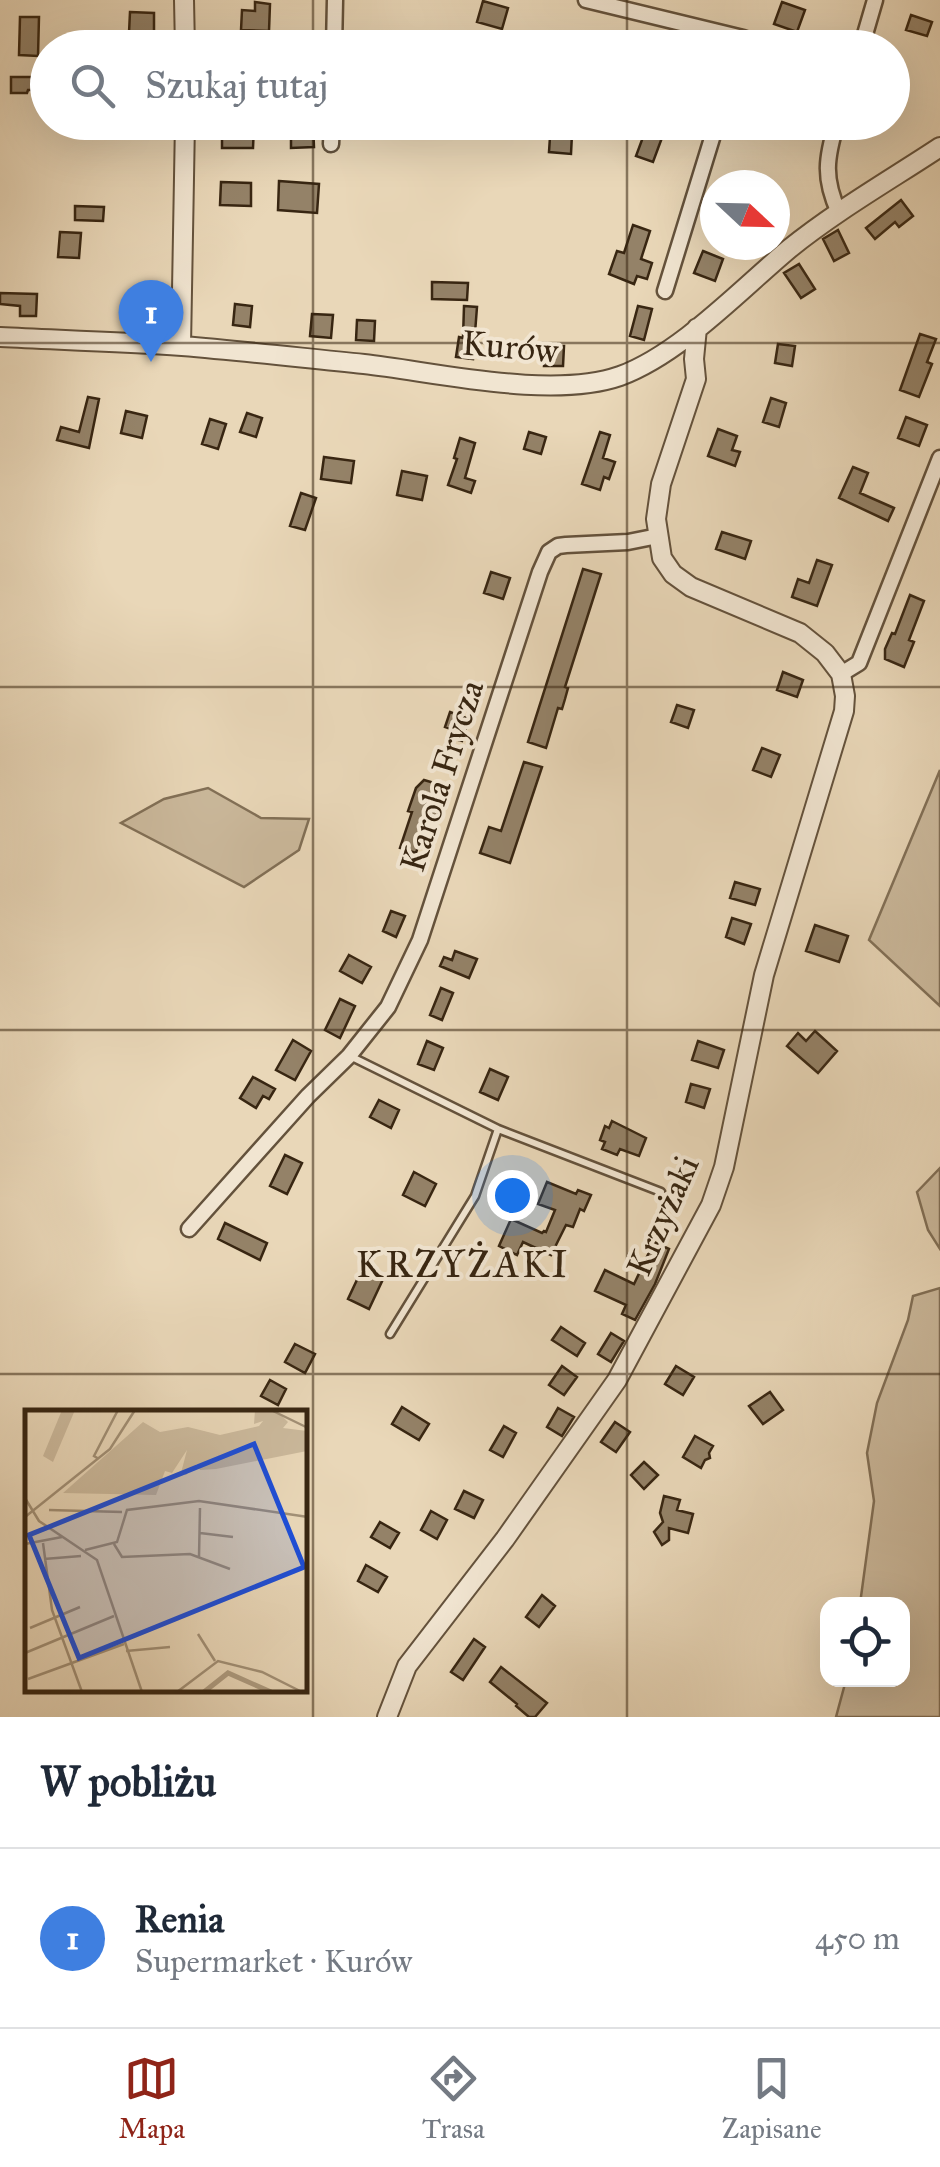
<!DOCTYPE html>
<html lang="pl">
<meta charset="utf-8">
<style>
body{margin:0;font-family:"IM FELL Great Primer",serif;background:#f2f2f3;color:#1f2937}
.controls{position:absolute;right:30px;bottom:30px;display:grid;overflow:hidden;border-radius:20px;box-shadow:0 10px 40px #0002}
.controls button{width:90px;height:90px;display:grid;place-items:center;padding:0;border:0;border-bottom:2px solid #e0e1e3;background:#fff;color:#1f2937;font:50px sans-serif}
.compass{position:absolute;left:700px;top:170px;width:90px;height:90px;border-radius:50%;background:#fff;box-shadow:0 10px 40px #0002;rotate:112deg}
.you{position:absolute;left:512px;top:1195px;width:35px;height:35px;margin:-25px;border:8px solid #fff;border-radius:50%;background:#1a73e8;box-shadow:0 0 0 15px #1a73e833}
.badge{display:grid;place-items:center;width:65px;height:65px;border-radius:50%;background:#8f2418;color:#fff;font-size:32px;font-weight:700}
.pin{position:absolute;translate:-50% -82px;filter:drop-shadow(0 2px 5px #0008)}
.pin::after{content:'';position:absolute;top:52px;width:35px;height:30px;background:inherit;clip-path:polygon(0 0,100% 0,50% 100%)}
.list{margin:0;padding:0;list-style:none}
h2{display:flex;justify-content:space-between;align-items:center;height:130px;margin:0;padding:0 40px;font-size:42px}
h2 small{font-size:32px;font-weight:400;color:#747a83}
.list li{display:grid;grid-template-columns:65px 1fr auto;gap:30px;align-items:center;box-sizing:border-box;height:180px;padding:0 40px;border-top:2px solid #e0e1e3}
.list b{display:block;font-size:38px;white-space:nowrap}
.list p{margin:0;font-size:32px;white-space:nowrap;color:#747a83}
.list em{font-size:32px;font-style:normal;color:#747a83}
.icon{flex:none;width:55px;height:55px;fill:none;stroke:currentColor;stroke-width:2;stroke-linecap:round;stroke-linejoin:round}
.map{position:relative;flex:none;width:940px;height:1717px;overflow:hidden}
.search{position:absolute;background:#fff;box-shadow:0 10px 40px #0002;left:30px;right:30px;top:30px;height:110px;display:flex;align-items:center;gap:25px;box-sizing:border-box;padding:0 35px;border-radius:55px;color:#747a83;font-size:38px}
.sheet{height:310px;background:#fff}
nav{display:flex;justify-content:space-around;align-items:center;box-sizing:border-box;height:140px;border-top:2px solid #e0e1e3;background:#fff;font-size:28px;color:#747a83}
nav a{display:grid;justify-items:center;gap:5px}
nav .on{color:#8f2418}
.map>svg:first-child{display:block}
.green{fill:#cbb99c;stroke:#827057;stroke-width:2.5}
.building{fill:#948268;stroke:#382612;stroke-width:2.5}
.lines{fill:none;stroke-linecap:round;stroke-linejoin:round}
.service-casing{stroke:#64523c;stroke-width:11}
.minor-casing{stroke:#64523c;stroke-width:19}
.tertiary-casing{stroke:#64523c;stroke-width:22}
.service{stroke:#f1e5d1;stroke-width:6}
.minor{stroke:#f1e5d1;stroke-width:14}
.tertiary{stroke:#f1e5d1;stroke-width:18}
.grid{fill:none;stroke:#382612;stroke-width:2.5;stroke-opacity:0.55}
.labels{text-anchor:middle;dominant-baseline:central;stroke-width:8;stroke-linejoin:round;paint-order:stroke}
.street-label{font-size:35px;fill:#382612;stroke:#f1e5d1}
.neighbourhood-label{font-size:38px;letter-spacing:2.5px;fill:#382612;stroke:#f1e5d1}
.inset-river{fill:none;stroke:#ad9b80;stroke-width:5}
.inset-road{fill:none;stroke:#a29076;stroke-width:2.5}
.view{fill:#1d4ed8;fill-opacity:0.15;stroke:#1d4ed8;stroke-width:5}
.inset-edge{fill:none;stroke:#382612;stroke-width:5}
</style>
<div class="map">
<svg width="940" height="1717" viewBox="0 0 940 1717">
<rect width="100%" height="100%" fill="#e9d7b8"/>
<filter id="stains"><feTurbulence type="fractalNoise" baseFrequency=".002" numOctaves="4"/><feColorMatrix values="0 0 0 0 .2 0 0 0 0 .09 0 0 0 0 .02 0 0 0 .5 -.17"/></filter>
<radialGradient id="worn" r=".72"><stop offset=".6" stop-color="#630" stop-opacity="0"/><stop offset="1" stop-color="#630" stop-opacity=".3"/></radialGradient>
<!-- green -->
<path class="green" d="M940,770V1006L869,940Z
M208,788L261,818L309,819L299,850L244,887L121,823L164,799Z
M940,1168V1249L928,1230L917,1192Z
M940,1288V1717H836L846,1680H902V1604H860L874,1501L867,1453L877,1403L908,1320L913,1296Z"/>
<!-- building -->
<path class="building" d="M483,1L508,8L502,29L477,22Z
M255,2L270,4L269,31L241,30L242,10L255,11Z
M782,2L805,10L797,32L774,24Z
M130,12L154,13V33H129Z
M911,15L932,22L927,36L906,30Z
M20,17H39L38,56L19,55Z
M11,77H48V90H28L27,93H11Z
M551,122H585L572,134L571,154L549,152Z
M769,122H811L806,137L769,124Z
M232,124L254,125L253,148H222V128Z
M291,124H313L314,147L291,148Z
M646,129L663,135L653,162L636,156Z
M279,181L319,184L317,213L278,210Z
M221,182L251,183V206L220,205Z
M901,200L913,216L899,227L895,222L875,239L866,228Z
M75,206L104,207L103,221L75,220Z
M633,225L650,231L641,259L652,263L647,279L637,276L634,284L609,274L617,251L624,253Z
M838,230L849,253L834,261L823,239Z
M60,232L81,233L79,258L58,257Z
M703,251L723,259L715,281L694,273Z
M799,264L815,289L801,298L784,273Z
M432,282L468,283L467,300L432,299Z
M0,293L37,294L36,316H20V306L0,304Z
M154,304L168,305L166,328L152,327Z
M235,304L252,306L250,327L233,325Z
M464,306L477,307L473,359L456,357L459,337L463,338Z
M638,306L652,309L644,340L630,336Z
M312,314L333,315L331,338L310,336Z
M357,320L375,321L374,341L356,340Z
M920,334L936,339L927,362L932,364L919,397L900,390Z
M778,344L795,346L792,366L775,363Z
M545,346H564L563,366H544Z
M88,397L99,399L89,448L57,440L61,427L79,432Z
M771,398L786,403L779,427L763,422Z
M126,411L147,416L142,438L121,433Z
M247,413L262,418L256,437L240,432Z
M906,417L927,425L919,446L898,438Z
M210,419L226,424L218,449L202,444Z
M718,429L737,436L732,450L740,452L735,466L708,456Z
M529,432L546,437L541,454L524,449Z
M600,432L610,435L603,458L615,462L609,479L604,477L600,490L582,484Z
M460,438L475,443L465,478L475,481L471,493L448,485L457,459L454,458Z
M324,457L354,461L351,483L321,479Z
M853,467L868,473L860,493L894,508L888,521L839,498Z
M402,471L427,476L422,500L397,495Z
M301,493L316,498L305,530L290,526Z
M722,532L751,541L745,559L716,549Z
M817,560L832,565L817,606L792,597L798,579L809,583Z
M583,569L601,574L565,687L568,688L565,699L562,709L558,708L546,748L528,742Z
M491,572L510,578L503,599L484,593Z
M910,595L924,601L909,640L914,642L904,667L885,659V649L892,633L895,634Z
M783,672L803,680L797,697L777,690Z
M677,705L694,710L688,728L671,722Z
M450,712L469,719L462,741L451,738L454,730L445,727Z
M762,748L780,755L771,777L753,770Z
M524,762L542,767L510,863L480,853L489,827L501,831Z
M424,780L438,784L431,804L441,807L436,820L427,817L416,853L400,848L412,812L408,811L416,788Z
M735,882L760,889L755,905L730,898Z
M391,911L405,916L396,937L383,931Z
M732,918L751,924L744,944L726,937Z
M815,925L848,936L839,962L806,951Z
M455,951L477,959L469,978L440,966L444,957L452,960Z
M349,955L371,967L362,983L340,971Z
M441,988L453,993L442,1020L430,1015Z
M340,999L355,1006L340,1038L325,1030Z
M815,1031L837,1051L818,1073L787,1046L798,1033L806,1041Z
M293,1040L311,1051L295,1080L276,1070Z
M427,1041L443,1048L434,1070L418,1064Z
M698,1041L724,1050L718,1068L692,1060Z
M490,1069L508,1077L498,1100L480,1092Z
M253,1077L275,1089L269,1099L263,1096L256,1108L240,1098Z
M691,1084L710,1089L704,1108L686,1102Z
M379,1100L399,1110L391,1128L370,1117Z
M612,1121L646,1138L639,1156L620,1149L617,1155L602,1149L605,1142L600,1140L605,1126L609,1128Z
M285,1155L302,1163L287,1194L270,1186Z
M414,1172L436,1184L425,1206L403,1195Z
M547,1182L576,1194L578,1190L591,1195L584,1211L580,1209L573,1227L566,1225L551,1255L523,1242L517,1255L499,1246L511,1219L542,1233L544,1231L546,1232L555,1210L538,1204Z
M225,1223L267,1243L260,1260L218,1239Z
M654,1242L669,1249L655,1284L635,1320L622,1314L626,1305L595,1291L605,1270L634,1284Z
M363,1267L384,1277L369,1309L348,1299Z
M561,1327L585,1343L577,1356L552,1340Z
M611,1333L624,1341L611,1362L598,1354Z
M295,1344L315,1354L305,1373L285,1362Z
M562,1366L577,1377L564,1395L549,1385Z
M676,1366L694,1377L683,1395L665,1384Z
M270,1380L286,1389L278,1405L261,1396Z
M770,1392L783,1410L763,1424L749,1406Z
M402,1407L429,1424L419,1440L392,1424Z
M558,1408L574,1417L562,1436L547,1427Z
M615,1422L630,1432L616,1452L601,1442Z
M504,1426L516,1433L503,1457L490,1450Z
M695,1436L713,1446L709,1453L710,1458L705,1460L701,1468L683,1457Z
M644,1462L658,1475L644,1489L631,1475Z
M464,1491L483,1500L474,1518L455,1509Z
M664,1496L680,1500L677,1510L693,1514L688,1533L669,1528V1540L662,1545L654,1532L663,1522L660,1513Z
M431,1511L447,1520L437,1539L421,1530Z
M380,1522L399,1533L390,1548L371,1537Z
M366,1565L387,1577L378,1592L358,1581Z
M542,1595L555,1606L539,1627L526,1617Z
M474,1639L485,1647L463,1680L451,1672Z
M501,1667L547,1703L535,1717H529L516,1706L517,1704L490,1682Z"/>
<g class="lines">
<!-- service casing -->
<g class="service-casing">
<path id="service" d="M350,1056L498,1129L661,1192
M390,1334L475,1196L498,1129"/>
</g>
<!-- minor casing -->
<g class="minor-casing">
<path id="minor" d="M586,0L743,38L772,48
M334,48L335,0
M861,48L875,0
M837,122C826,158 823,178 839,213
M331,144L332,122
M665,291L717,122
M841,674L859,663L940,458
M189,1229L308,1096L349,1056L388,1007L420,940L540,572L549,552L558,546L566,545L628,542L658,536"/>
</g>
<!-- tertiary casing -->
<g class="tertiary-casing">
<path id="tertiary" d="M184,0L185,48
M0,337C61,340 122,342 182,346C243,351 303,358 364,364C436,372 551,400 620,376C680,354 740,290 789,249C836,211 890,180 940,147
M181,346L185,122
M387,1717L407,1666L505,1539L617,1380L711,1205L724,1167L764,975L844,711L845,696L841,674L825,653L800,633L691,587L673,574L662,558L656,519L661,484L696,379L694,359L697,328"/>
</g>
<!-- service -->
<use href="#service" class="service"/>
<!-- minor -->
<use href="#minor" class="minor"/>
<!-- tertiary -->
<use href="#tertiary" class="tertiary"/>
</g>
<!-- grid -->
<path class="grid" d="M313,0V48M627,0V48M313,122V1717M627,122V1717M0,343H940M0,687H940M0,1030H940M0,1374H940"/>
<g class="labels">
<!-- street labels -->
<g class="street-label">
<text transform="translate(510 347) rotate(5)">Kurów</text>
<text transform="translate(442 776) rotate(-72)">Karola Frycza</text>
<text transform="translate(663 1216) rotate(-66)">Krzyżaki</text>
</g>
<!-- neighbourhood labels -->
<g class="neighbourhood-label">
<text x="463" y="1264">KRZYŻAKI</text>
</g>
</g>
<!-- overview -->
<g transform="translate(25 1410)">
<rect width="282" height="282" fill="#e9d7b8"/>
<path d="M37,0H50L28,52L18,46ZM230,0H251L263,12L258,18L282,21V41L191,59L175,60L172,54L161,65L156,63L162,40L147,63L140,61L131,85L38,83L118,12L135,22L163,17L195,25L234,16L238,11L229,14Z" fill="#cbb99c"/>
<path class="inset-river" d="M179,282L203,263L246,282"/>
<path class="inset-road" d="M246,0L283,18M74,49L69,46L93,0M0,88L14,111L72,150L117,282M24,100L97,102M0,107L85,39L110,0M175,123L208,127M18,133L27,200L57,282M0,134L37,127M89,134L97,147L165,144L205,159M60,140L92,132L102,100L174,91L283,107M174,147L175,98M19,149L56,146M5,218L55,197M173,224L190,251M101,241L145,237M0,243L89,206M3,269L99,234M152,282L193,251L237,262L277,282"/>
<path class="view" d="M229,34L279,157L54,248L4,125Z"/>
<rect width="282" height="282" class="inset-edge"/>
</g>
<rect width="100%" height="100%" filter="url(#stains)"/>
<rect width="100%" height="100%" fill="url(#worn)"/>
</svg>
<div class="controls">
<button><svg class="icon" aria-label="locate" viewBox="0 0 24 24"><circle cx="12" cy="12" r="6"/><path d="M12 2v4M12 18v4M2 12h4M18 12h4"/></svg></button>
</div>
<svg class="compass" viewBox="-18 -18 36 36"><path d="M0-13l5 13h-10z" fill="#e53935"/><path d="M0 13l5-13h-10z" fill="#747a83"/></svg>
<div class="you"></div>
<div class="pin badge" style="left:151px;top:362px;background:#3f7fe0">1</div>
<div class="search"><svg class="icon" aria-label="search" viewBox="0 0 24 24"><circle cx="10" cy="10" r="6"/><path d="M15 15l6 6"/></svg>Szukaj tutaj</div>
</div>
<section class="sheet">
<h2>W pobliżu<small></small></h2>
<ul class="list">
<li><span class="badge" style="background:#3f7fe0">1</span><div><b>Renia</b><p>Supermarket · Kurów</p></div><em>450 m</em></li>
</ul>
</section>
<nav>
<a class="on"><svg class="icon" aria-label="map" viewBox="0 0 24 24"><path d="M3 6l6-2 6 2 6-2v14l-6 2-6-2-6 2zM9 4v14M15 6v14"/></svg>Mapa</a>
<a><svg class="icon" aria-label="directions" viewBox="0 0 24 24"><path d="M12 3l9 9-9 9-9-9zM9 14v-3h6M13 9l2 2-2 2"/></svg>Trasa</a>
<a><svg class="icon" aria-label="saved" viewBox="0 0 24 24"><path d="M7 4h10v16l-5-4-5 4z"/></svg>Zapisane</a>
</nav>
